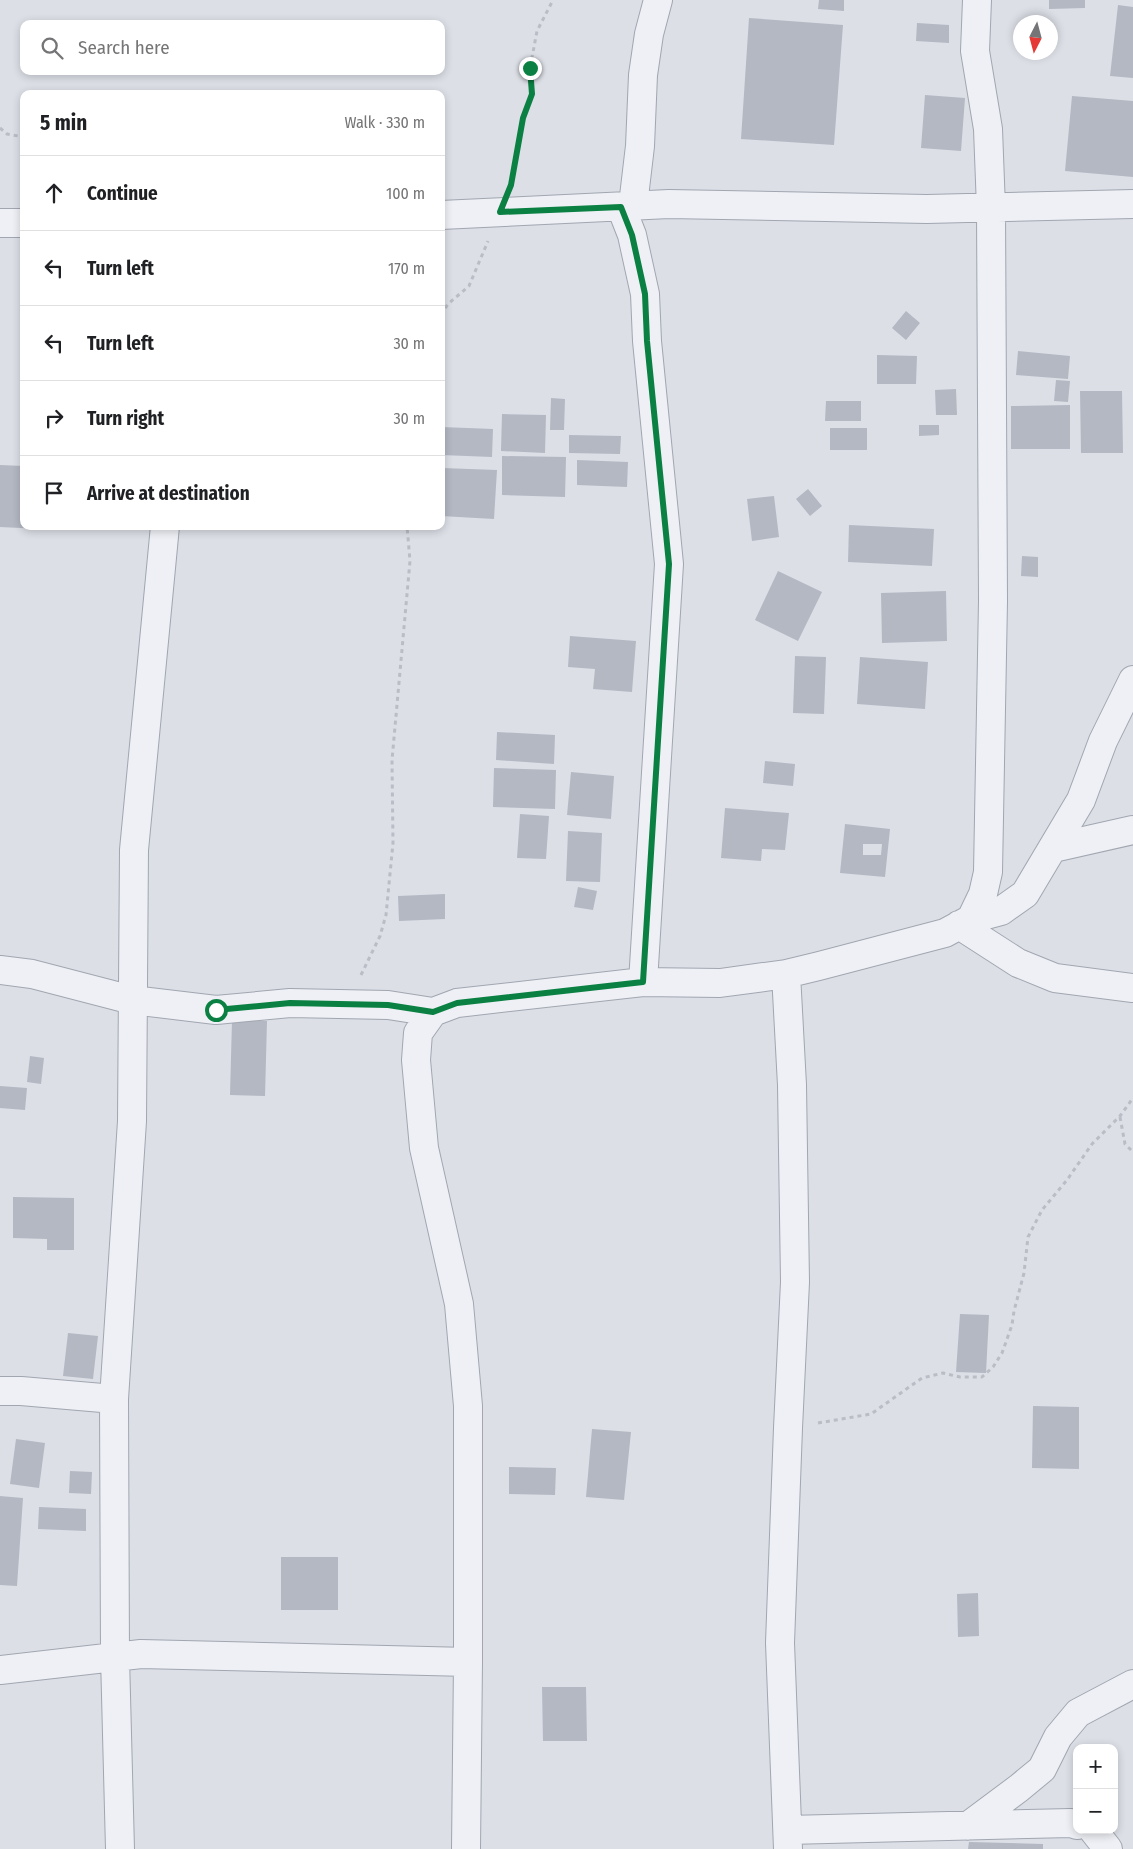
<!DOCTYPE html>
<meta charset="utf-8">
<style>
body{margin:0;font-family:"Fira Sans Condensed",sans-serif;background:#f6f6f6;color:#202124}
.controls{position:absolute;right:15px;bottom:15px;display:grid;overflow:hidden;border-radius:10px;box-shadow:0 2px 8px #0003}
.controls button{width:45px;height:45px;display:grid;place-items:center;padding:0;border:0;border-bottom:1px solid #e0e0e0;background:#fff;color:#202124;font:25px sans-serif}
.compass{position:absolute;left:1013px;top:15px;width:45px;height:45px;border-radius:50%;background:#fff;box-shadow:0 2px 8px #0003;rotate:186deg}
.stop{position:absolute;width:15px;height:15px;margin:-11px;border:4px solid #0b8043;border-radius:50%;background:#fff}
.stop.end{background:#0b8043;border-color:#fff;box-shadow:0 1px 5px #0008}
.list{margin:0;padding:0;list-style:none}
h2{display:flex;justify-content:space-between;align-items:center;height:65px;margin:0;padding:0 20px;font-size:21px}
h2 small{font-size:16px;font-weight:400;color:#757577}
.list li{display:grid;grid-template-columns:32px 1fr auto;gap:15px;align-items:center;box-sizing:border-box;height:75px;padding:0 20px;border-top:1px solid #e0e0e0}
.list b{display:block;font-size:19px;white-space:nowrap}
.list em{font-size:16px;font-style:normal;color:#757577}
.icon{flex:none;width:28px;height:28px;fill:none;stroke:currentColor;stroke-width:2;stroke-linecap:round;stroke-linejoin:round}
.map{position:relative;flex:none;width:1133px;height:1849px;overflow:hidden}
.search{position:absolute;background:#fff;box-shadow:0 2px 8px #0003;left:20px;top:20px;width:425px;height:55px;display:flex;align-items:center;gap:12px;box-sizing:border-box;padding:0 18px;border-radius:10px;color:#757577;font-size:19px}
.panel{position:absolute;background:#fff;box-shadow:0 2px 8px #0003;left:20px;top:90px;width:425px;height:440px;border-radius:10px}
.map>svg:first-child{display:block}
.building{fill:#b3b8c3;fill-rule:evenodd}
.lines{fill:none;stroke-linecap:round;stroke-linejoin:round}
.minor-casing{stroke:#a1a6b0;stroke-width:30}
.path{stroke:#babdc5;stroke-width:3;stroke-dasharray:4 4;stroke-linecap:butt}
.minor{stroke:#eef0f5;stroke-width:28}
.route{stroke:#0b8043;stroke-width:6}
</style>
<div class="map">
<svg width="1133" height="1849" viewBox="0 0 1133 1849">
<rect width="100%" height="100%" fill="#dcdfe6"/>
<!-- building -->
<path class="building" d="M819,0H844V11L818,9Z
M1049,0H1085V8L1049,9Z
M1118,5L1133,7V78L1110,76Z
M749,18L843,25L834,145L741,139Z
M917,23L949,25V43L916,41Z
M925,95L965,98L961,151L921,148Z
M1072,96L1133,101V177L1065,171Z
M906,311L920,323L906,340L892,328Z
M1018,351L1070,356L1068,379L1016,375Z
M877,355L917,356L916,384H877Z
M1056,380L1070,381L1068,402L1054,401Z
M956,389L957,415H936L935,390Z
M1080,391H1122L1123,453H1081Z
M551,398L565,399L564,430H550Z
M826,401H861V421H825Z
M1070,405V449H1011V406Z
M502,414L546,415L545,453L501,451Z
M919,425H939V435L919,436Z
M441,427L493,429L492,457L441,455Z
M830,428H867V450H830Z
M569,435L621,436L620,454L569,453Z
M502,456L566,457L565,497L502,495Z
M577,460L628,462L627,487L577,485Z
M0,465L24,466V526H42V529L0,527Z
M442,468L497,470L494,519L441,516Z
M808,489L822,506L810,516L796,499Z
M774,496L779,537L752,541L747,499Z
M849,525L934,529L932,566L848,562Z
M1022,556L1038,557V577L1021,576Z
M778,571L822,592L798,641L755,620Z
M946,591L947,641L882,643L881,593Z
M570,636L636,641L632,692L593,689L595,669L568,667Z
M795,656L826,657L824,714L793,713Z
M860,657L928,662L925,709L857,704Z
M497,732L555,735L554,764L496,760Z
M765,761L795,764L793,786L763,783Z
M494,768L556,770L555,809L493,807Z
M571,772L614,776L611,819L567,815Z
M725,808L789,813L785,850L762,849L761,861L721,858Z
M520,814L549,816L546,859L517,858Z
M845,824L890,829L885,877L840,873ZM863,844H882L881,855H863Z
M568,831L602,833L600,882L566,881Z
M578,887L597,891L593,910L574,907Z
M445,894V919L399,921L398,896Z
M232,1020L267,1021L265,1096L230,1095Z
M30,1056L44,1058L41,1084L27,1082Z
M0,1086L27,1088L25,1110L0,1108Z
M13,1197L74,1198V1250H47V1239L13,1238Z
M960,1314L989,1315L986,1373L956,1372Z
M68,1333L98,1336L93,1379L63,1376Z
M1033,1406L1079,1407V1469L1032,1468Z
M592,1429L631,1432L624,1500L586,1497Z
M16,1439L45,1443L39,1488L10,1484Z
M509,1467L556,1468L555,1495L509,1494Z
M70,1471L92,1472L91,1494L69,1493Z
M0,1496L23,1498L17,1586L0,1585Z
M39,1507L86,1509V1531L38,1529Z
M281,1557H338V1610H281Z
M978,1593L979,1636L958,1637L957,1594Z
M542,1687H586L587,1741H543Z
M969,1842L1043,1844V1849H968Z"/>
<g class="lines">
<!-- minor casing -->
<g class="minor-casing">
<path id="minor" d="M633,205L640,146L643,75L649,34L658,0
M621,207L632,235L645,294L647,341L669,564L643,982
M441,215L669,204L927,209L1133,204
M0,223H24
M1053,848L1133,830
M971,919L1001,911L1025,894L1081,800L1103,741L1133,680
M959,925L1018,963L1055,978L1133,988
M0,970L32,974L132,1000L216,1010L290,1003L388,1005L433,1012
M786,974L792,1085L795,1282L788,1428L780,1643L788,1849
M0,1391H21L114,1399
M0,1670L141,1654L468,1662
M968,1826L1019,1788L1042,1769L1058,1737L1078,1713L1133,1684
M788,1830L1071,1823L1077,1825
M1093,1830L1108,1849
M120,1849L115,1657L114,1399L132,1121L134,850L165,526
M466,1849L468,1662V1406L459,1304L424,1148L416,1060L418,1033L433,1012L457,1003L643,982L720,983L786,974L819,966L945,933L971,919L983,894L988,872L993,601L991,208L988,129L975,51L977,0"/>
</g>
<!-- path -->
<path class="path" d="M0,128L7,134L24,137
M511,184L523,118L532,94L530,68L537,31L553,0
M441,315L448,304L469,286L488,241
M441,380V396
M361,975L380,936L386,915L393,843L392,760L410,561L407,526
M1120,1117L1125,1144L1133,1152
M818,1423L871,1414L922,1378L943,1373L960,1377H982L993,1367L1002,1353L1012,1325L1014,1311L1024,1273L1028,1237L1042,1210L1067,1180L1092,1144L1120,1116L1133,1098"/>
<!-- minor -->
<use href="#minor" class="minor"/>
</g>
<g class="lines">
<!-- route -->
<path class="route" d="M216,1010L290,1003L388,1005L433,1012L457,1003L643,982L669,564L647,341L645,294L632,235L621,207L500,212L511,185L523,118L532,94L530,68"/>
</g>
</svg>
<div class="controls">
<button>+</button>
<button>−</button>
</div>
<svg class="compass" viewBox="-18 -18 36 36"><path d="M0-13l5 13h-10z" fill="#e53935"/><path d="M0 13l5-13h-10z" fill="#757577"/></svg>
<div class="stop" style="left:216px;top:1010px"></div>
<div class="stop end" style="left:530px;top:68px"></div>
<div class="search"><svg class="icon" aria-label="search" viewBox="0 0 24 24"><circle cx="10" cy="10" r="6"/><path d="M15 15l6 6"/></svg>Search here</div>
<section class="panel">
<h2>5 min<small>Walk · 330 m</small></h2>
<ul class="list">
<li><svg class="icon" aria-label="ahead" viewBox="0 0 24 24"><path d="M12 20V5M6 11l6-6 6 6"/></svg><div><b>Continue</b></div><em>100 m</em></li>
<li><svg class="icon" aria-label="left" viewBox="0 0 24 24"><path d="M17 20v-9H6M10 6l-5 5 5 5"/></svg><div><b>Turn left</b></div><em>170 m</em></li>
<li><svg class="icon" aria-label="left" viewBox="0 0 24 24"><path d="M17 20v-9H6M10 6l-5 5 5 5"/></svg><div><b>Turn left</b></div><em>30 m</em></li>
<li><svg class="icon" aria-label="right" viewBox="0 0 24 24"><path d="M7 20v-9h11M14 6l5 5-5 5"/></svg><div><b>Turn right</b></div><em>30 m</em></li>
<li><svg class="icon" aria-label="arrive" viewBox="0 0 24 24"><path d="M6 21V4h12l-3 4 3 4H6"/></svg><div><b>Arrive at destination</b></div></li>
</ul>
</section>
</div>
